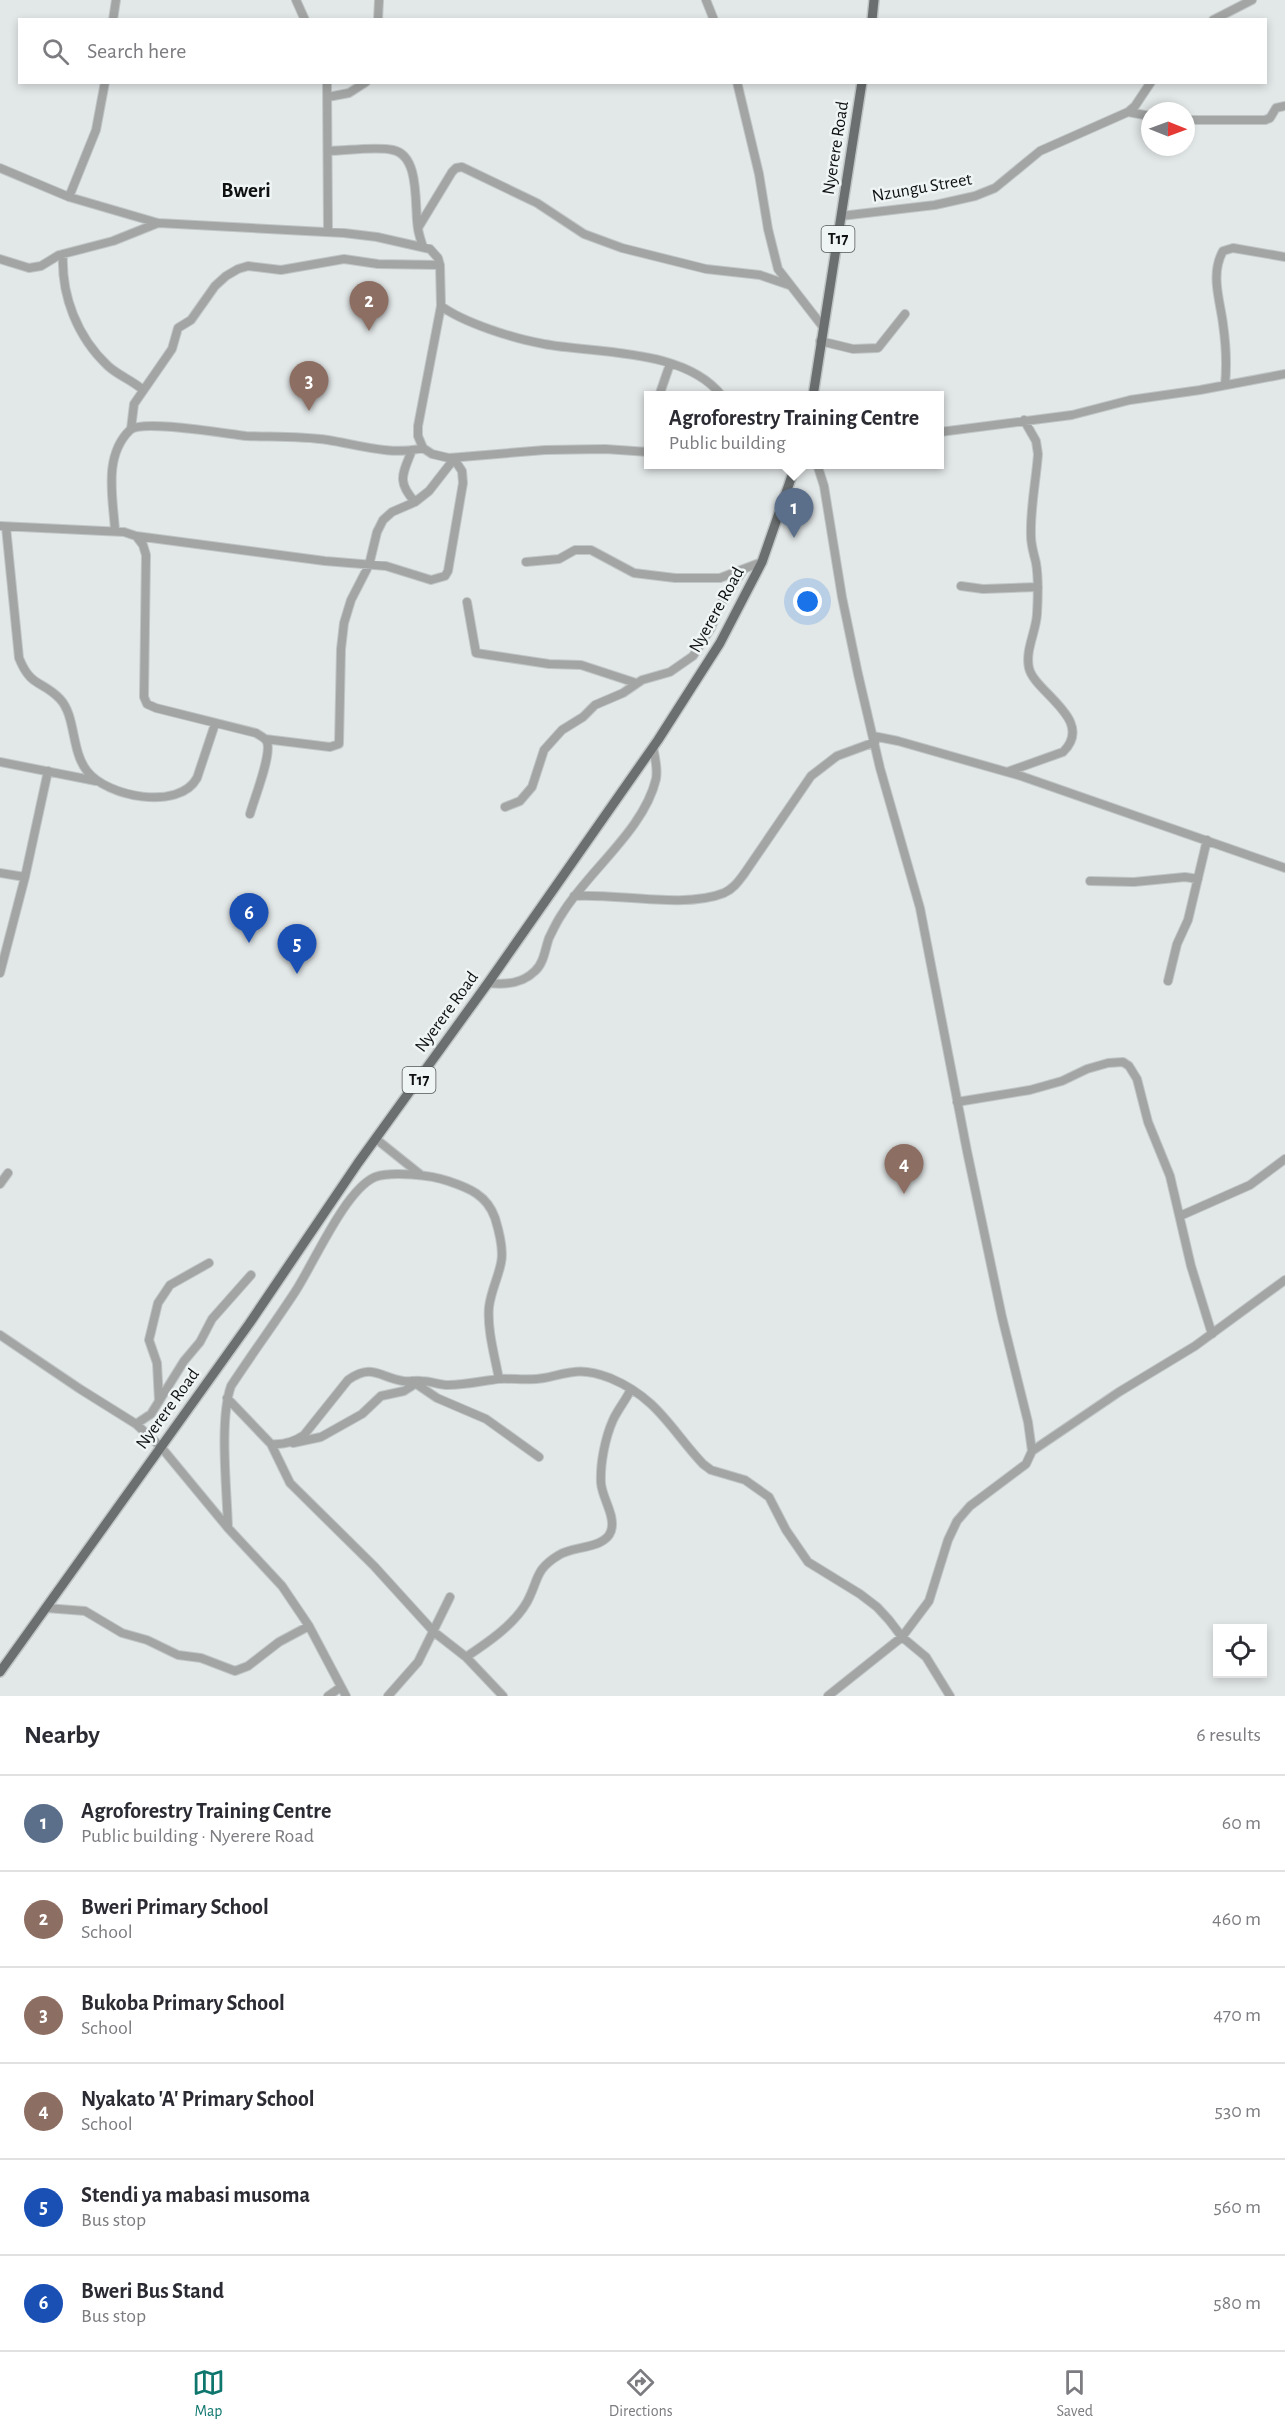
<!DOCTYPE html>
<meta charset="utf-8">
<style>
body{margin:0;font-family:"Alegreya Sans",sans-serif;background:#f2f2f3;color:#2b2b33}
.controls{position:absolute;right:18px;bottom:18px;display:grid;overflow:hidden;border-radius:0px;box-shadow:0 3px 9px #0003}
.controls button{width:54px;height:54px;display:grid;place-items:center;padding:0;border:0;border-bottom:2px solid #e1e1e2;background:#fff;color:#2b2b33;font:30px sans-serif}
.compass{position:absolute;left:1141px;top:102px;width:54px;height:54px;border-radius:50%;background:#fff;box-shadow:0 3px 9px #0003;rotate:91deg}
.you{position:absolute;left:808px;top:602px;width:21px;height:21px;margin:-15px;border:4px solid #fff;border-radius:50%;background:#1a73e8;box-shadow:0 0 0 9px #1a73e833}
.badge{display:grid;place-items:center;width:39px;height:39px;border-radius:50%;background:#0f766e;color:#fff;font-size:20px;font-weight:700}
.pin{position:absolute;translate:-50% -50px;filter:drop-shadow(0 2px 3px #0008)}
.pin::after{content:'';position:absolute;top:32px;width:21px;height:18px;background:inherit;clip-path:polygon(0 0,100% 0,50% 100%)}
.popup{position:absolute;left:644px;top:391px;width:300px;height:78px;box-sizing:border-box;display:grid;place-content:center;border-radius:0px;background:#fff;filter:drop-shadow(0 2px 4px #0005);font-size:20px;white-space:nowrap;color:#7c7c81}
.popup b{font-size:22px;color:#2b2b33}
.popup::after{content:'';position:absolute;left:50%;top:100%;margin-left:-12px;border:12px solid transparent;border-top-color:#fff}
.list{margin:0;padding:0;list-style:none}
h2{display:flex;justify-content:space-between;align-items:center;height:78px;margin:0;padding:0 24px;font-size:26px}
h2 small{font-size:20px;font-weight:400;color:#7c7c81}
.list li{display:grid;grid-template-columns:39px 1fr auto;gap:18px;align-items:center;box-sizing:border-box;height:96px;padding:0 24px;border-top:2px solid #e1e1e2}
.list b{display:block;font-size:22px;white-space:nowrap}
.list p{margin:0;font-size:20px;white-space:nowrap;color:#7c7c81}
.list em{font-size:20px;font-style:normal;color:#7c7c81}
.icon{flex:none;width:33px;height:33px;fill:none;stroke:currentColor;stroke-width:2;stroke-linecap:round;stroke-linejoin:round}
.map{position:relative;flex:none;width:1285px;height:1696px;overflow:hidden}
.search{position:absolute;background:#fff;box-shadow:0 3px 9px #0003;left:18px;right:18px;top:18px;height:66px;display:flex;align-items:center;gap:15px;box-sizing:border-box;padding:0 21px;border-radius:0px;color:#7c7c81;font-size:22px}
.sheet{height:654px;background:#fff}
nav{display:flex;justify-content:space-around;align-items:center;box-sizing:border-box;height:84px;border-top:2px solid #e1e1e2;background:#fff;font-size:16px;color:#7c7c81}
nav a{display:grid;justify-items:center;gap:3px}
nav .on{color:#0f766e}
.map>svg:first-child{display:block}
.lines{fill:none;stroke-linecap:round;stroke-linejoin:round}
.minor-casing{stroke:#c0c5c5;stroke-width:10}
.major-casing{stroke:#c0c5c5;stroke-width:12}
.minor{stroke:#a3a5a5;stroke-width:8}
.major{stroke:#6b6f6f;stroke-width:9}
.labels{text-anchor:middle;dominant-baseline:central;stroke-width:5;stroke-linejoin:round;paint-order:stroke}
.shield{fill:#eff4f5;stroke:#535656;stroke-width:1.5}
.shield-label{font-size:16px;font-weight:bold;fill:#101212}
.street-label{font-size:18px;fill:#101212;stroke:#eff4f5}
.quarter-label{font-size:21px;font-weight:bold;fill:#101212;stroke:#eff4f5}
</style>
<div class="map">
<svg width="1285" height="1696" viewBox="0 0 1285 1696">
<rect width="100%" height="100%" fill="#e2e7e7"/>
<g class="lines">
<!-- minor casing -->
<g class="minor-casing">
<path id="minor" d="M296,0L305,20
M706,0L714,20
M113,20L116,0
M378,20L379,0
M1213,20L1252,0
M327,82L328,231
M737,82L759,174L768,229L778,269L823,327
M328,97L349,93L366,82
M1128,112L1150,116
M1186,120H1265L1270,118L1276,108L1285,106
M328,151C346,151 375,146 393,150C421,156 414,207 418,229C419,235 421,241 423,247
M0,168L69,197L158,223L344,233L377,237L430,249L438,258L440,265L441,306L418,426V436L423,448L432,454L449,458L545,450L605,449L648,452
M69,197L96,130L105,82
M841,216L935,205L975,196L995,188L1040,151L1128,112L1135,106L1151,82
M418,228L452,172L456,168L462,167L537,203L584,234L622,248L706,269L760,275L789,285
M63,254C61,295 77,337 108,366C119,376 132,380 143,390
M0,259L29,268L41,266L59,255L113,241L158,223
M441,306C464,323 515,339 544,344C597,354 685,348 722,396
M820,341L853,349L878,348L905,314
M1225,385C1227,365 1226,345 1223,324C1220,300 1210,274 1223,251L1233,248L1285,257
M659,396L670,364
M131,429L134,404L172,349L178,328L191,320L215,286L226,276L238,269L248,266L281,270L344,259L378,264L440,265
M940,432L1072,415L1130,400L1200,390L1285,374
M412,450C403,474 396,481 415,502
M817,464L824,486L842,597L858,674L880,768L920,908L967,1151L1002,1317L1028,1422L1032,1451L1026,1464L970,1506L957,1521L948,1540L929,1601L902,1637L828,1696
M0,526L124,532L136,536L143,545L146,555L144,697L147,704L156,708L256,733C260,736 265,737 267,742C272,755 254,799 250,814
M6,527L19,658C31,688 42,680 60,699C76,716 71,751 87,771C107,797 179,811 197,778L215,724
M115,530C113,498 103,456 130,430C142,419 227,434 246,436C274,437 301,436 328,440C359,445 392,456 423,448
M136,536L325,561L386,566L431,580L445,576L448,571L463,483L462,471L454,459
M526,562L559,559L575,550H591L634,573L675,578H720L762,562
M961,586L983,589L1038,587
M467,602L476,653L549,664L581,665L636,683
M873,736L898,741L1021,776L1285,868
M265,739L330,747L339,744L341,649L344,623L351,600L369,565L377,532L383,520L392,512L415,502L429,491L454,459L458,458
M0,762L96,781
M1007,772L1063,752C1096,720 1034,692 1029,668C1025,650 1036,632 1037,614C1038,597 1039,580 1036,563C1034,554 1031,546 1031,536C1030,509 1036,481 1038,454L1036,441L1024,420
M505,807L520,801L532,787L544,750L562,730L583,717L595,705L623,693L642,680L670,672L693,656L711,628L720,605L744,569
M0,873L25,877
M1090,881L1134,882L1185,877L1198,879
M574,896C617,893 684,909 724,893C733,889 738,882 744,874L811,776L837,756L875,742
M0,973L25,877L48,771
M1168,981L1177,944L1188,920L1207,840
M488,983C505,985 522,984 535,971C544,963 545,949 549,938C553,930 557,921 562,914C588,871 644,830 656,779C658,768 655,758 653,747
M957,1102L1030,1090L1062,1081L1087,1069L1108,1063L1123,1062L1129,1066L1137,1079L1148,1122L1170,1176L1191,1266L1212,1334
M376,1139L421,1175
M0,1184L8,1173
M1180,1216L1250,1185L1285,1159
M0,1335L80,1389L136,1424L161,1447L228,1528L282,1586L309,1626L346,1696
M412,1381L437,1398L486,1419L539,1457
M227,1398L271,1444C284,1445 294,1442 304,1435L348,1380C372,1363 379,1377 403,1381C409,1382 415,1380 421,1381C431,1381 439,1385 448,1385C465,1385 482,1381 498,1379C513,1378 529,1381 544,1378C572,1372 581,1367 610,1378C658,1398 671,1430 703,1464L711,1470L745,1480L769,1497L786,1530L808,1562L860,1594L877,1607L889,1620L902,1637L926,1657L950,1696
M159,1401L157,1363L149,1340L158,1303L170,1285L209,1263
M136,1424L151,1414L184,1361L200,1342L212,1319L251,1275
M293,1443L321,1437L362,1414L381,1396L404,1391L415,1384
M271,1444L290,1483L374,1566L434,1632L466,1657L503,1696
M1032,1451L1119,1392L1195,1346L1285,1280
M228,1528C227,1490 219,1420 231,1386C252,1354 274,1324 295,1292C314,1263 345,1190 375,1177C392,1171 431,1175 448,1181C469,1188 487,1195 495,1218C499,1231 504,1250 501,1263C498,1278 491,1291 489,1307C487,1330 495,1357 499,1379
M46,1608L85,1611L122,1633L147,1640L178,1655L201,1658L235,1671L248,1666L279,1642L309,1626
M466,1657C487,1643 514,1625 527,1602C539,1580 534,1570 559,1555C573,1546 605,1549 611,1531C616,1516 602,1498 601,1483C600,1464 605,1438 613,1420C618,1409 626,1400 631,1389
M328,1696L341,1687
M388,1696L418,1662L450,1597"/>
</g>
<!-- major casing -->
<g class="major-casing">
<path id="major" d="M872,20L874,0
M813,396L862,82
M0,1672L249,1324L358,1163L488,983L658,740L720,643L762,562L796,464"/>
</g>
<!-- minor -->
<use href="#minor" class="minor"/>
<!-- major -->
<use href="#major" class="major"/>
</g>
<g class="labels">
<!-- shield labels -->
<g class="shield">
<rect x="821.5" y="226" width="33" height="26" rx="4.5"/>
<rect x="402.5" y="1067" width="33" height="26" rx="4.5"/>
</g>
<g class="shield-label">
<text x="838" y="239">T17</text>
<text x="419" y="1080">T17</text>
</g>
<!-- street labels -->
<g class="street-label">
<text transform="translate(836 148) rotate(-81)">Nyerere Road</text>
<text transform="translate(922 188) rotate(-10)">Nzungu Street</text>
<text transform="translate(717 610) rotate(-61)">Nyerere Road</text>
<text transform="translate(447 1012) rotate(-54)">Nyerere Road</text>
<text transform="translate(168 1409) rotate(-54)">Nyerere Road</text>
</g>
<!-- quarter labels -->
<g class="quarter-label">
<text x="246" y="190">Bweri</text>
</g>
</g>
</svg>
<div class="controls">
<button><svg class="icon" aria-label="locate" viewBox="0 0 24 24"><circle cx="12" cy="12" r="6"/><path d="M12 2v4M12 18v4M2 12h4M18 12h4"/></svg></button>
</div>
<svg class="compass" viewBox="-18 -18 36 36"><path d="M0-13l5 13h-10z" fill="#e53935"/><path d="M0 13l5-13h-10z" fill="#7c7c81"/></svg>
<div class="you"></div>
<div class="pin badge" style="left:794px;top:538px;background:#5c6f8a">1</div>
<div class="popup"><b>Agroforestry Training Centre</b>Public building</div>
<div class="pin badge" style="left:369px;top:331px;background:#8d6e63">2</div>
<div class="pin badge" style="left:309px;top:411px;background:#8d6e63">3</div>
<div class="pin badge" style="left:904px;top:1194px;background:#8d6e63">4</div>
<div class="pin badge" style="left:297px;top:974px;background:#1a4fb4">5</div>
<div class="pin badge" style="left:249px;top:943px;background:#1a4fb4">6</div>
<div class="search"><svg class="icon" aria-label="search" viewBox="0 0 24 24"><circle cx="10" cy="10" r="6"/><path d="M15 15l6 6"/></svg>Search here</div>
</div>
<section class="sheet">
<h2>Nearby<small>6 results</small></h2>
<ul class="list">
<li><span class="badge" style="background:#5c6f8a">1</span><div><b>Agroforestry Training Centre</b><p>Public building · Nyerere Road</p></div><em>60 m</em></li>
<li><span class="badge" style="background:#8d6e63">2</span><div><b>Bweri Primary School</b><p>School</p></div><em>460 m</em></li>
<li><span class="badge" style="background:#8d6e63">3</span><div><b>Bukoba Primary School</b><p>School</p></div><em>470 m</em></li>
<li><span class="badge" style="background:#8d6e63">4</span><div><b>Nyakato 'A' Primary School</b><p>School</p></div><em>530 m</em></li>
<li><span class="badge" style="background:#1a4fb4">5</span><div><b>Stendi ya mabasi musoma</b><p>Bus stop</p></div><em>560 m</em></li>
<li><span class="badge" style="background:#1a4fb4">6</span><div><b>Bweri Bus Stand</b><p>Bus stop</p></div><em>580 m</em></li>
</ul>
</section>
<nav>
<a class="on"><svg class="icon" aria-label="map" viewBox="0 0 24 24"><path d="M3 6l6-2 6 2 6-2v14l-6 2-6-2-6 2zM9 4v14M15 6v14"/></svg>Map</a>
<a><svg class="icon" aria-label="directions" viewBox="0 0 24 24"><path d="M12 3l9 9-9 9-9-9zM9 14v-3h6M13 9l2 2-2 2"/></svg>Directions</a>
<a><svg class="icon" aria-label="saved" viewBox="0 0 24 24"><path d="M7 4h10v16l-5-4-5 4z"/></svg>Saved</a>
</nav>
